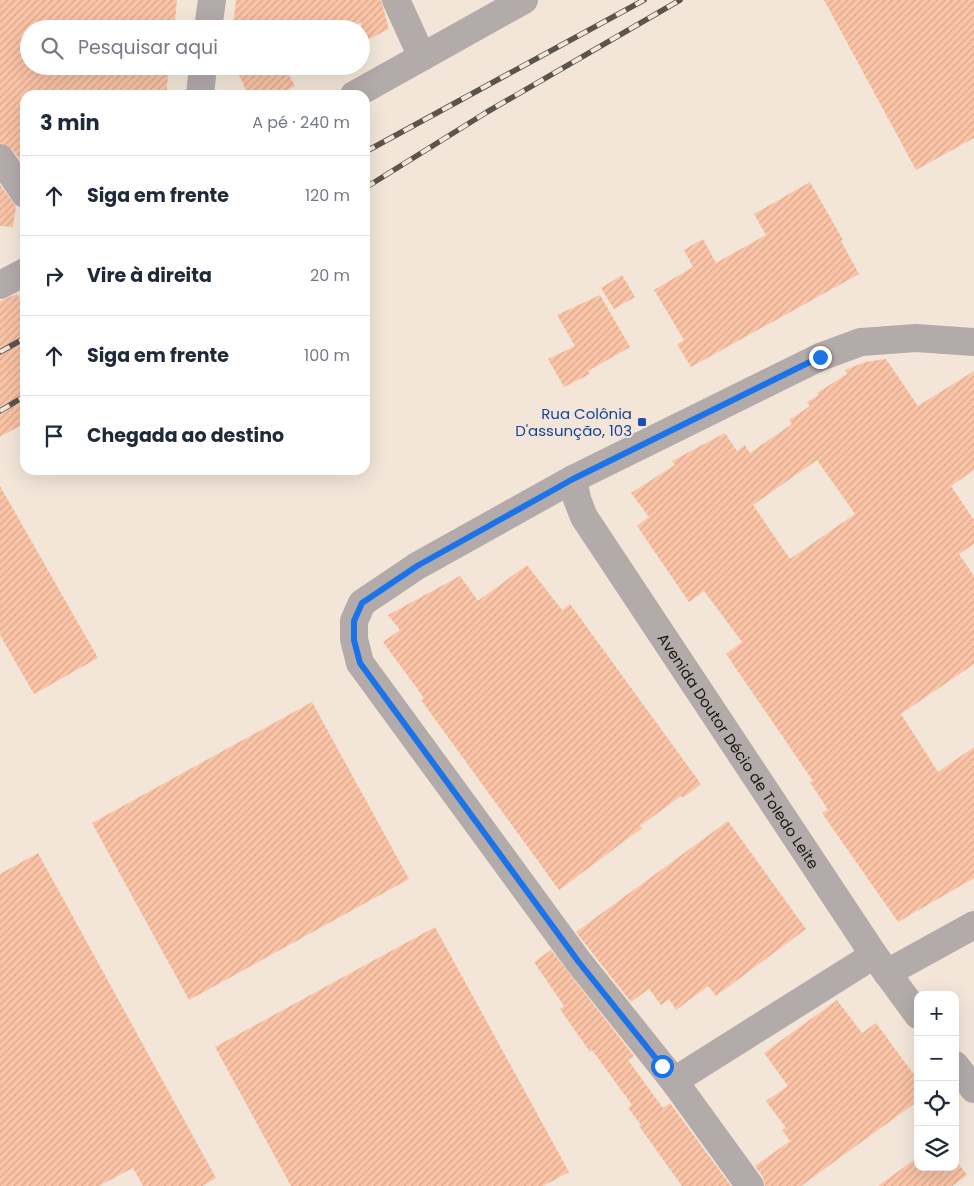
<!DOCTYPE html>
<html lang="pt">
<meta charset="utf-8">
<style>
body{margin:0;font-family:Poppins,sans-serif;background:#f6f6f7;color:#1f2937}
.controls{position:absolute;right:15px;bottom:15px;display:grid;overflow:hidden;border-radius:10px;box-shadow:0 5px 20px #0002}
.controls button{width:45px;height:45px;display:grid;place-items:center;padding:0;border:0;border-bottom:1px solid #e0e1e3;background:#fff;color:#1f2937;font:25px sans-serif}
.stop{position:absolute;width:15px;height:15px;margin:-11px;border:4px solid #1a73e8;border-radius:50%;background:#fff}
.stop.end{background:#1a73e8;border-color:#fff;box-shadow:0 1px 5px #0008}
.list{margin:0;padding:0;list-style:none}
h2{display:flex;justify-content:space-between;align-items:center;height:65px;margin:0;padding:0 20px;font-size:21px}
h2 small{font-size:16px;font-weight:400;color:#747a83}
.list li{display:grid;grid-template-columns:32px 1fr auto;gap:15px;align-items:center;box-sizing:border-box;height:80px;padding:0 20px;border-top:1px solid #e0e1e3}
.list b{display:block;font-size:19px;white-space:nowrap}
.list em{font-size:16px;font-style:normal;color:#747a83}
.icon{flex:none;width:28px;height:28px;fill:none;stroke:currentColor;stroke-width:2;stroke-linecap:round;stroke-linejoin:round}
.map{position:relative;flex:none;width:974px;height:1186px;overflow:hidden}
.search{position:absolute;background:#fff;box-shadow:0 5px 20px #0002;left:20px;top:20px;width:350px;height:55px;display:flex;align-items:center;gap:12px;box-sizing:border-box;padding:0 18px;border-radius:28px;color:#747a83;font-size:19px}
.panel{position:absolute;background:#fff;box-shadow:0 5px 20px #0002;left:20px;top:90px;width:350px;height:385px;border-radius:15px}
.map>svg:first-child{display:block}
.building{fill:url(#building-hatch);fill-rule:evenodd}
.lines{fill:none;stroke-linecap:round;stroke-linejoin:round}
.minor{stroke:#b3aaaa;stroke-width:28}
.rail-casing{stroke:#5b544d;stroke-width:5.5}
.rail{stroke:#f3e6d9;stroke-width:4;stroke-dasharray:11;stroke-linecap:butt}
.route{stroke:#1a73e8;stroke-width:6}
.transit-dot{fill:#1a4fb4;stroke:#f3e6d9;stroke-width:2}
.labels{text-anchor:middle;dominant-baseline:central;stroke-width:4;stroke-linejoin:round;paint-order:stroke}
.transit-label{font-size:15px;fill:#164399;stroke:#f3e6d9;text-anchor:end}
.street-label{font-size:15px;fill:#1a1611;stroke:#f3e6d9}
</style>
<div class="map">
<svg width="974" height="1186" viewBox="0 0 974 1186">
<defs>
<pattern id="building-hatch" width="6" height="6" patternUnits="userSpaceOnUse" patternTransform="scale(1.25)"><rect width="6" height="6" fill="#fbc4a7"/><path d="M-1 1l2-2M0 6l6-6M5 7l2-2" fill="none" stroke="#d7a88f"/></pattern>
</defs>
<rect width="100%" height="100%" fill="#f3e6d9"/>
<!-- building -->
<path class="building" d="M0,0H177L174,29H29V66H169L166,95H25L23,164L12,149L0,143Z
M236,0H381L389,29L361,43V22L348,29H233Z
M824,0H974V138L916,170Z
M235,66H284L295,86L278,95H248Z
M810,182L843,240L841,241L859,274L691,367L677,344L684,340L654,290L693,267L684,250L703,239L716,263L766,235L754,214Z
M0,185L16,206L13,227L0,226Z
M622,275L635,297L614,309L601,288Z
M17,294L25,307V423L0,437V301Z
M600,295L630,347L588,371L590,374L564,387L548,359L575,346L557,315Z
M886,359L918,406L974,371V470L951,486L974,520V544L959,554L974,576V664L901,714L938,772L974,747V878L898,922L822,813L828,810L810,782L813,781L726,654L742,642L704,591L689,602L637,526L649,517L631,493L675,465L672,461L725,433L737,451L745,445L750,453L792,424L789,420L810,406L807,402L819,395L817,393L847,374L845,370L865,362ZM817,460L855,514L790,559L753,505Z
M0,486L98,658L34,694L0,635Z
M527,565L562,610L570,604L701,784L683,798L681,796L640,826L642,828L559,890L421,700L424,698L383,642L400,630L388,615L460,576L478,601Z
M312,702L409,879L189,1000L92,823Z
M728,821L806,929L716,996L708,986L676,1010L669,999L661,1005L649,989L631,1002L576,932Z
M38,853L216,1178L202,1186H143L133,1168L99,1186H0V874Z
M435,927L569,1172L543,1186H291L215,1047Z
M551,950L634,1056L628,1060L663,1108L670,1103L731,1186H682L639,1126L641,1125L628,1108L632,1105L592,1050L590,1052L560,1009L564,1006L534,962Z
M837,1000L862,1033L876,1023L918,1080V1101L801,1186H765L763,1177L755,1166L790,1141L782,1130L786,1128L766,1101L788,1086L764,1053Z
M918,1157V1167H955V1159L967,1175L952,1186H878Z"/>
<g class="lines">
<!-- minor -->
<g class="minor">
<path d="M396,0L422,57"/>
<path d="M208,29L212,0"/>
<path d="M200,95L203,66"/>
<path d="M354,95L524,0"/>
<path d="M0,158L25,194"/>
<path d="M0,285L25,272"/>
<path id="s1" d="M573,479L577,499L584,517L874,955L918,1015"/>
<path d="M887,973L974,925"/>
<path d="M955,1065L974,1089"/>
<path d="M674,1081L874,955"/>
<path d="M750,1186L674,1081L578,961L360,663L354,639V621L362,603L417,566L573,479L820,357L861,342L916,338L974,342"/>
</g>
<!-- rail casing -->
<g class="rail-casing">
<path id="rail" d="M365,152L644,0
M365,188L487,112L680,0
M0,352L25,338
M0,411L25,396"/>
</g>
<!-- rail -->
<use href="#rail" class="rail"/>
</g>
<g class="lines">
<!-- route -->
<path class="route" d="M662,1066L578,961L360,663L354,640V621L362,603L417,566L573,479L820,357"/>
</g>
<!-- markers -->
<rect class="transit-dot" x="637" y="417" width="10" height="10" rx="2.5"/>
<g class="labels">
<!-- transit labels -->
<g class="transit-label">
<text x="632" y="413">Rua Colônia<tspan x="632" dy="17">D'assunção, 103</tspan></text>
</g>
<!-- street labels -->
<g class="street-label">
<text stroke="none"><textPath href="#s1" startOffset="320">Avenida Doutor Décio de Toledo Leite</textPath></text>
</g>
</g>
</svg>
<div class="controls">
<button>+</button>
<button>−</button>
<button><svg class="icon" aria-label="locate" viewBox="0 0 24 24"><circle cx="12" cy="12" r="6"/><path d="M12 2v4M12 18v4M2 12h4M18 12h4"/></svg></button>
<button><svg class="icon" aria-label="layers" viewBox="0 0 24 24"><path d="M12 4l9 5-9 5-9-5zM3 14l9 5 9-5"/></svg></button>
</div>
<div class="stop" style="left:662px;top:1066px"></div>
<div class="stop end" style="left:820px;top:357px"></div>
<div class="search"><svg class="icon" aria-label="search" viewBox="0 0 24 24"><circle cx="10" cy="10" r="6"/><path d="M15 15l6 6"/></svg>Pesquisar aqui</div>
<section class="panel">
<h2>3 min<small>A pé · 240 m</small></h2>
<ul class="list">
<li><svg class="icon" aria-label="ahead" viewBox="0 0 24 24"><path d="M12 20V5M6 11l6-6 6 6"/></svg><div><b>Siga em frente</b></div><em>120 m</em></li>
<li><svg class="icon" aria-label="right" viewBox="0 0 24 24"><path d="M7 20v-9h11M14 6l5 5-5 5"/></svg><div><b>Vire à direita</b></div><em>20 m</em></li>
<li><svg class="icon" aria-label="ahead" viewBox="0 0 24 24"><path d="M12 20V5M6 11l6-6 6 6"/></svg><div><b>Siga em frente</b></div><em>100 m</em></li>
<li><svg class="icon" aria-label="arrive" viewBox="0 0 24 24"><path d="M6 21V4h12l-3 4 3 4H6"/></svg><div><b>Chegada ao destino</b></div></li>
</ul>
</section>
</div>
